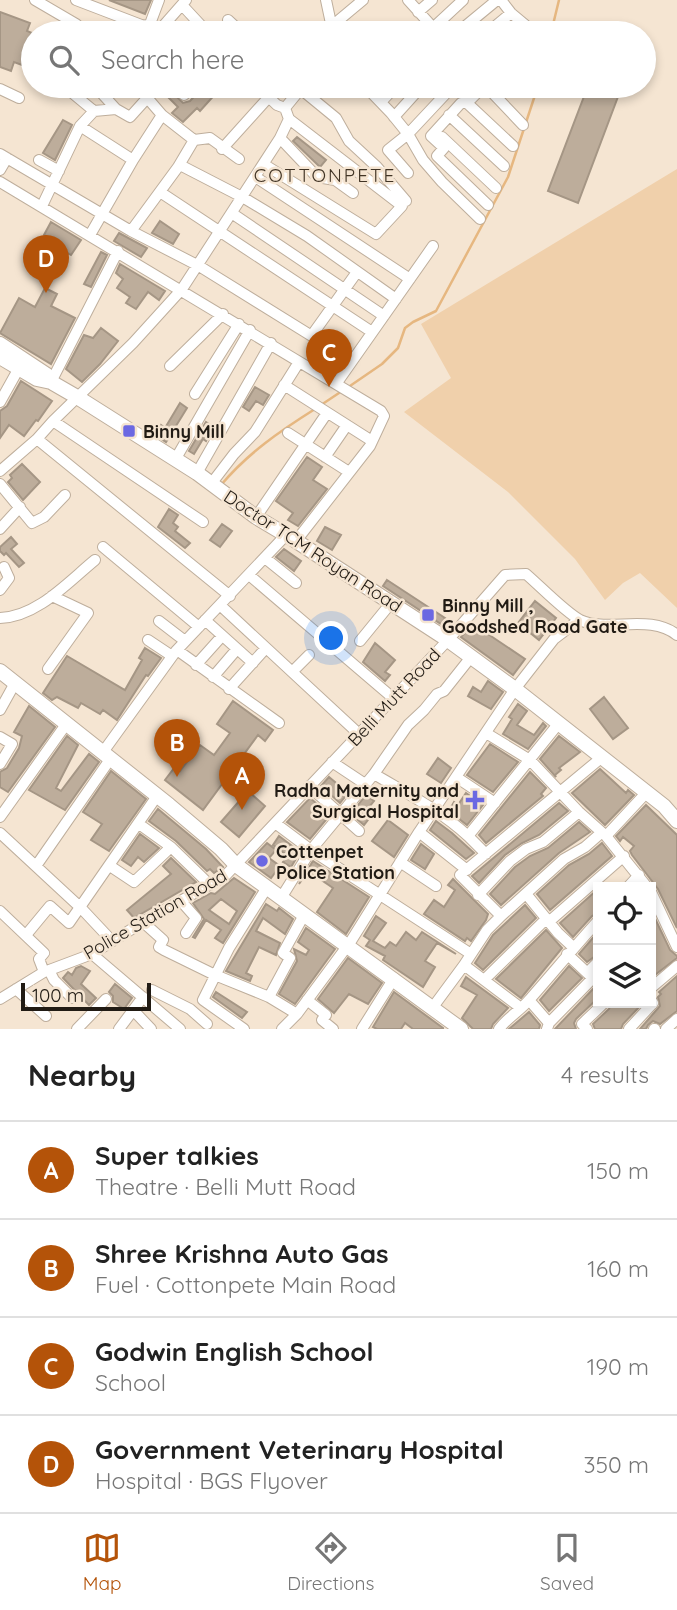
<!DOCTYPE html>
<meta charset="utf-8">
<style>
body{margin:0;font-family:Quicksand,sans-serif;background:#f6f6f6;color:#222}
.controls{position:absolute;right:21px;bottom:21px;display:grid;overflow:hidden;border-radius:0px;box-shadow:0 4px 10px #0003}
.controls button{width:63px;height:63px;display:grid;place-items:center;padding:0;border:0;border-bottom:2px solid #e0e0e0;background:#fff;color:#222;font:35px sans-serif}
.scale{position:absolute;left:21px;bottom:18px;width:130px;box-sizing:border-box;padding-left:7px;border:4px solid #211b14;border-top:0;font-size:19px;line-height:24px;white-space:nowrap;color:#211b14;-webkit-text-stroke:5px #f5e5d2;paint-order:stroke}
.you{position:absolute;left:332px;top:639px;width:24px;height:24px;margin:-18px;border:5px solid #fff;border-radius:50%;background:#1a73e8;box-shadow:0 0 0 10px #1a73e833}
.badge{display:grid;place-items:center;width:46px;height:46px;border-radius:50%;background:#b45309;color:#fff;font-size:23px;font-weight:700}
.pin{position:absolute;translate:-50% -58px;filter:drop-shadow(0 2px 4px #0008)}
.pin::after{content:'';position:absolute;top:37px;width:24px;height:21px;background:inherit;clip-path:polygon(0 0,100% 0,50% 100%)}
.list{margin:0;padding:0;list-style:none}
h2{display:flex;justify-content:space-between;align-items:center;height:91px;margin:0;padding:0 28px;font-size:30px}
h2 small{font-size:23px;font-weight:400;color:#767676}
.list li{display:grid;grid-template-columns:46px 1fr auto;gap:21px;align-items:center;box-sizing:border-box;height:98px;padding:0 28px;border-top:2px solid #e0e0e0}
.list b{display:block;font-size:26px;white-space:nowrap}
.list p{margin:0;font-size:23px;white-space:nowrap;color:#767676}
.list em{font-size:23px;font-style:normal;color:#767676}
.icon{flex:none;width:38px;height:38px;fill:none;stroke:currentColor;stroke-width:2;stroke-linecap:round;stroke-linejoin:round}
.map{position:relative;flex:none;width:677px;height:1029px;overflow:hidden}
.search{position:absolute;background:#fff;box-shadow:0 4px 10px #0003;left:21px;right:21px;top:21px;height:77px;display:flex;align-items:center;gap:18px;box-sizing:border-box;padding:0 24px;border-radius:38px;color:#767676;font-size:26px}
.sheet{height:483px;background:#fff}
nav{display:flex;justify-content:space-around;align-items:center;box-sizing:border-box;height:98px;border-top:2px solid #e0e0e0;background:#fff;font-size:19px;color:#767676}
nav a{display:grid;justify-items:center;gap:4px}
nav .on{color:#b45309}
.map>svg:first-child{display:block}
.green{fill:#f0d0ab}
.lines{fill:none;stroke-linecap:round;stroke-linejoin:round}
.stream{stroke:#e6b780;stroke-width:2.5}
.building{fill:#bdad9b;stroke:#a59685;stroke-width:2;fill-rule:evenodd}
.minor-casing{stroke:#beae9c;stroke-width:12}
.major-casing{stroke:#beae9c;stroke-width:16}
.minor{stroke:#fff;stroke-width:10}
.major{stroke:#fff;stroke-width:14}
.poi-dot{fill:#6b68e2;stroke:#f5e5d2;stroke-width:2.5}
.labels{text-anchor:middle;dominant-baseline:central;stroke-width:5;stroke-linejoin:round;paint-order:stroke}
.poi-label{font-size:18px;font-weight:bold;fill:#211b14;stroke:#f5e5d2;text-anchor:start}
.street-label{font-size:18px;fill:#211b14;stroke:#f5e5d2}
.neighbourhood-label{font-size:19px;letter-spacing:2px;fill:#413425;stroke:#f5e5d2}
</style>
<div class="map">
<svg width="677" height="1029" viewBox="0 0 677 1029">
<rect width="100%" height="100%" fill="#f5e5d2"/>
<!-- green -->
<path class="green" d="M677,169V608L640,573L623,583L605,600L575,559L508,492L404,412L451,378L421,324Z"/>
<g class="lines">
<!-- stream -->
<path class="stream" d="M551,33L559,0
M347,388L382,364L398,348L405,328L413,322L436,311L508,177L538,86
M321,405L342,391
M221,485C248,453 280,431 315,409"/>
</g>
<!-- building -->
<path class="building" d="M109,0H151L145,14Z
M0,12L30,23L27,31L32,33L29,39L33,41V69L14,62L11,71L0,67Z
M166,86H180L176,96L183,103L190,101L199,91L201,86H228L220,95L217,92L200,111L197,108L183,122L172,113L178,107L163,92Z
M588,86H622L578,203L548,191Z
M63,120L72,125L55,160L43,153Z
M297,137L326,160L320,167L293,141Z
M160,221L179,234L173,244L152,233Z
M51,222L81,240L71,255L59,248L61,245L44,235Z
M119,233L147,248L141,257L114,241Z
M101,252L107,255L91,287L84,284Z
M120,264L165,291L159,300L148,292L136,309L126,303L130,297L117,288L123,279L116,273Z
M45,288L57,294L51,306L75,318L51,364L0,333L19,298L35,307Z
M101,328L118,341L100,364L82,382L66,369L84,335L93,338Z
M21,381L52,401L38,421L36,420L24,436L9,425L0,438V411L7,406Z
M255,387L269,395L263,405L256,401L249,411L243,407Z
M180,403L187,408L166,442L155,435L161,425L165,428Z
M206,422L214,427L206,441L203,439L194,454L189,451Z
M307,457L322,467L313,480L327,489L298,526L288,520L293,513L276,501Z
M22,464L40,482L23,500L8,482L12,478L10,475Z
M169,509L178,515L173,523L178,527L175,531L190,543L185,548L158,527Z
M222,524L232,531L220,547L210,540Z
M325,527L341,535L332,550L317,541Z
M11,537L17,544L11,549L24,563L19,567L6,553L4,555L0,551V547Z
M284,549L301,561L294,571L276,557Z
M387,580L445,618L441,624L383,586Z
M535,601L556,618L539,640L518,623Z
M473,624L525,659L513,675L461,637Z
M375,643L395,660L385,672L390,675L385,681L363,662Z
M145,648L161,658L148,676L146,675L117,720L103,710L100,714L81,703L78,708L57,697L52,700L43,693L67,656L125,690L142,660L139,658Z
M488,681L503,692L491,709L468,696L473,687L481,692Z
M604,697L628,728L613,739L590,709Z
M233,701L273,730L265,741L258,735L203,810L165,780L175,767L180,771L200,745L214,755L230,733L217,724Z
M518,704L527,711L517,725L534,735L543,723L546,726L528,749L503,734L512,719L509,717Z
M29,706L55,727L8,792L0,787V772L7,768L19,748L22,736L14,732Z
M67,736L78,745L56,788L61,791L89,754L99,762L65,810L29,790Z
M559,736L580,752L559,768L561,770L555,775L556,777L540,759Z
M490,744L518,762L493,792L467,775Z
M438,758L451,768L441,783L427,774Z
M600,769L626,793L628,790L634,795L605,825L572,793Z
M111,771L146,799L109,851L91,840L102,824L83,812Z
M530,772L546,788L541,794L543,796L486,843L479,835Z
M329,777L348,793L340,803L321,786Z
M248,791L265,806L239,837L221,822Z
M466,793L483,805L467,825L449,811L454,802L458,805Z
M366,795L374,801L365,812L371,816L364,825L351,814Z
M310,798L330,815L310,839L287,822Z
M559,803L568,811L539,835L522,843L505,855L479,883L472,876Z
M646,805L677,835V928L658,889L632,855L630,851L634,846L623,837L620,841L616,836Z
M158,809L206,849L223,867L214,873L210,869L207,871L176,841L149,821Z
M388,820L408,835L394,857L372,841Z
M436,821L452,833L474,853L466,859L430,830Z
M579,822L590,832L559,853L501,905L490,894L515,867L530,856L548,848Z
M140,834L159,848L144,862L138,857L131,866L122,860Z
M279,836L300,852L291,867L283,862L288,856L273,845Z
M267,843L276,850L269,858L280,866L271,878L249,862Z
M602,843L612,856L550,910L537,894L569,865L589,854Z
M421,844L434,854L425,869L411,860Z
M171,858L196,882L134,918L127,910L171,874L163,866Z
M313,861L369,897L346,934L317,912L333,888L308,871L299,884Z
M234,878L255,892L223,943L215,938L221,930L206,920L195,938L193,937L204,919L193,903L211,893L215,894ZM221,899L237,911L229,924L209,910Z
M453,879L488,914L486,920L471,941L467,938L465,941L424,914L434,900L444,907L455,890L448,885Z
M598,889V913L592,916L573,937L560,923Z
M266,904L277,911L279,908L293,919L285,934L263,918L256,931L280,943L276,955L259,947L246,973L252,976L250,981L226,971Z
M525,905L536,918L483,970L475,963L493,935Z
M651,910L670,950L677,956V958L651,978Z
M376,916L386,923L373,941L385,948L390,942L396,946L406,932L416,940L422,932L456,954L437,943L425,961L435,967L423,987L383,960L385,956L366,946L370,940L364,936Z
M306,928L335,949L295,1004L279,994L297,961L294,949L306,955L309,950L298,942Z
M546,930L562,948L521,998L496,979Z
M598,932V954L587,962L579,954Z
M348,958L382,983L368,1004L349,994L334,1013L318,999Z
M81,966L90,971L81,984L96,998L89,1005L63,978L68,972L72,975L76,968Z
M569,966L582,978L549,1011L540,1000Z
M677,976V1011L660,1024L653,1021L648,1025L646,1029H640L660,1006L658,997L661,994L659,992Z
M466,977L508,1008L493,1024L491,1029H473L462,1018L477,995L461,986Z
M115,984L132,998L124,1009L113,1002V996L109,992Z
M593,989L598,991V998L576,1019L574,1023L576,1029H555Z
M216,992L247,1012L242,1018L213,997Z
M394,992L443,1028V1029H413L405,1023L401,1029H377L373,1027Z
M612,1003H643L623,1024L621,1029H595L593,1024L609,1009Z
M529,1012L540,1025L539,1029H509Z"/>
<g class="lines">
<!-- minor casing -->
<g class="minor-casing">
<path id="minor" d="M35,0L76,24L86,33
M76,0L144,26L150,24L159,0
M326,0L333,33
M408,0L438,33
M501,0L511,13L535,33
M182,5L208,33
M418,12L432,0
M228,20L242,33
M333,25L363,0
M433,28L463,0
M157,33L186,0
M416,33L427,21
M457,33L497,0
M487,33L511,13
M95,86L116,109L130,117L158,86
M137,86L162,115L194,140
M257,86L277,105L285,108
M297,86L336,118L349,141L377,167L406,201
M365,86L391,113L408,134L423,160L442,182L480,219
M484,86L467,103H461L431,136L444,148L437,156L488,205
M486,86L523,125
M65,87L94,111
M0,89L19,98
M184,95L193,86
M381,102L396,86
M467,103L513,146
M449,115L504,166
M394,117L422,86
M80,126L133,160L162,115
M442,137L496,188
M280,138L317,177L335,180L353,193
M222,149L268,98
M0,154L131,231L199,266L352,361
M39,160L59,171
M180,165L244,198L307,236L396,299
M265,165L376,234L402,206L289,119
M0,170L7,158
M408,173L388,150L408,134L453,86
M257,178L410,279
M0,182L381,411L384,416L370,446L296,541
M160,192L372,332
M42,206L80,126L94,111L116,109
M233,214L384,316
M131,231L178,167L194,140L210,138L239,159
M90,235L133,160
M312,335L357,272
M170,366L223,314
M51,382L118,251
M336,384L433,246
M284,385L372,441
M195,394L239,324
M0,402L19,368
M53,421L203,522
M288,433L349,472
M37,439L230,596
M325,457L347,425
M175,460L250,330
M0,471L37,439L53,421L133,343L182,289L280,138L289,119L285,108L303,86
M197,473L271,343
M0,484L32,523L44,517L65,495
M211,484L234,454L255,432L299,362
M256,517L327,413
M0,529L20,507
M103,547L199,627
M265,558L296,583
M249,575L393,698
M0,590L9,578L4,567
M221,606L359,734
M0,618C37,617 68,582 95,560
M205,620L253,663
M159,621L185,641
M148,640L172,656
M360,641L391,603
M177,650L279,723
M196,665L222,636
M48,669L88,613L52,596
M292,672L309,655
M213,677L237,649
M229,689L266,648
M0,710L15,683
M486,733L530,760L579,812L606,836L647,887
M0,737L12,744L0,764
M103,752L176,651L286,535
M332,762L365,784
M374,774C406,793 440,810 468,836L559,723
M456,777L495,803
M309,786L359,831
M0,817L67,723
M275,823L311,850L471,954
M139,824L171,847L210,885
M419,832L467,870
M0,833L81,908L112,941
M468,836L486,854
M606,836L647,792
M400,862L436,886
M36,866L111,758
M110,866L134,882L171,847
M628,887L639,875
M651,892L677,947
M478,895L510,861L526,849L543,842L579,812
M527,895L558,933L573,947
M281,898L311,850L374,774L408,725L424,710L437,694L444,691L471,657
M181,901L196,918L186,933
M0,911L44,953L39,959L44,972
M501,916L460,875L601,758
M143,922L163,940L159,947L164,950L215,975L269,997L297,1014
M26,935L50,906L69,923L157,796
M92,954L180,1029
M567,954L598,983
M49,970L54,980L72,998
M588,972L598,962
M485,979L544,921L552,919L624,856
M651,988L677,966
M16,989L46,1016
M152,990L190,1009L207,1024
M269,997L290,958L283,953L304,915
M0,999L44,972L92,954L143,922L225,876L448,640L505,575L526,574C540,586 565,612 580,620C608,633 650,613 677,635
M307,1000L326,1015L322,1020L333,1029
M529,1000L549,1023
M433,1007L464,965
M521,1008L464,965L487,930L501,916L564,859L585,847L601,833
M133,1010L151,1029
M77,1029L106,999
M119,1029L143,997
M244,1029L203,1000L229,948L266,889
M282,1029L297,1014L351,941L419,832L515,689L554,639L579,620
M362,1029L394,978
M499,1029C509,1016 520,1011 530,999C553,973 575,946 598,921
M547,1029L549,1023L593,978
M587,1029L582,1024L604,1003
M629,1029L653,1003L651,1000
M654,1029H655
M666,1029L677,1019"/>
</g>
<!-- major casing -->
<g class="major-casing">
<path id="major" d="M0,344L47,375
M0,357L37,379L51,382L77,397L197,473L256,517L296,541L448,640L515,689L664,806L677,821
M0,671L169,805L221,849L236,865L461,1029"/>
</g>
<!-- minor -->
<use href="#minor" class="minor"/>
<!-- major -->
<use href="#major" class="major"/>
</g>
<!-- markers -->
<g class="poi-dot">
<rect x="122" y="424" width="14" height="14" rx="3.5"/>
<rect x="421" y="608" width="14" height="14" rx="3.5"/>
<path d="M471.5 789.5h7v7h7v7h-7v7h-7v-7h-7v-7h7z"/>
<circle cx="262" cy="861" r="7"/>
</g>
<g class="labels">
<!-- poi labels -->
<g class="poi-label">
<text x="143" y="431">Binny Mill</text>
<text x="442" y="605">Binny Mill ,<tspan x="442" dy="21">Goodshed Road Gate</tspan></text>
<text x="459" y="790" text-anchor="end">Radha Maternity and<tspan x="459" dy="21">Surgical Hospital</tspan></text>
<text x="276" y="851">Cottenpet<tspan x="276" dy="21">Police Station</tspan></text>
</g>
<!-- street labels -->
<g class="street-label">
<text transform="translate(313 551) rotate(33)">Doctor TCM Royan Road</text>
<text transform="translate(394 697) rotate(-47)">Belli Mutt Road</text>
<text transform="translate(155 914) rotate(-30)">Police Station Road</text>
</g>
<!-- neighbourhood labels -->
<g class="neighbourhood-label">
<text x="325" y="175">COTTONPETE</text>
</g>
</g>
</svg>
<div class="controls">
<button><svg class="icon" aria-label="locate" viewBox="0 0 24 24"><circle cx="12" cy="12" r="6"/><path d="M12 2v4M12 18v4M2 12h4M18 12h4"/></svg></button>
<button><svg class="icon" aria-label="layers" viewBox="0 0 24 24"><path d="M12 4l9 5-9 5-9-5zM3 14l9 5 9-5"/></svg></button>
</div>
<div class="scale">100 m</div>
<div class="you"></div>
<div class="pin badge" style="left:242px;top:810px">A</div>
<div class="pin badge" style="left:177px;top:777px">B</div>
<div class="pin badge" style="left:329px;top:387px">C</div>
<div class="pin badge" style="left:46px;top:293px">D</div>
<div class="search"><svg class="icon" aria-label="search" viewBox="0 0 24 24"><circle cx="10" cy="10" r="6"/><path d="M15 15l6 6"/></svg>Search here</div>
</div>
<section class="sheet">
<h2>Nearby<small>4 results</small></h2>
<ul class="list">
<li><span class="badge">A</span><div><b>Super talkies</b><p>Theatre · Belli Mutt Road</p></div><em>150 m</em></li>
<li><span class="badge">B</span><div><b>Shree Krishna Auto Gas</b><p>Fuel · Cottonpete Main Road</p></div><em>160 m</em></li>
<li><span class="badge">C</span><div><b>Godwin English School</b><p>School</p></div><em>190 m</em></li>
<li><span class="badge">D</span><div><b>Government Veterinary Hospital</b><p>Hospital · BGS Flyover</p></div><em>350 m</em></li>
</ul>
</section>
<nav>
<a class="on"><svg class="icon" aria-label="map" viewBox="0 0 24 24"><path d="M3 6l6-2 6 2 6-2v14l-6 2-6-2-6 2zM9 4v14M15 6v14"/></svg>Map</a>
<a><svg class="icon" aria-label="directions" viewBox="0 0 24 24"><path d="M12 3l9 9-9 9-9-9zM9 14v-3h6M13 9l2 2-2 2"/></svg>Directions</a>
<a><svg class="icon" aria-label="saved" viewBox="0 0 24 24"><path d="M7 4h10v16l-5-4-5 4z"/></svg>Saved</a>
</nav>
